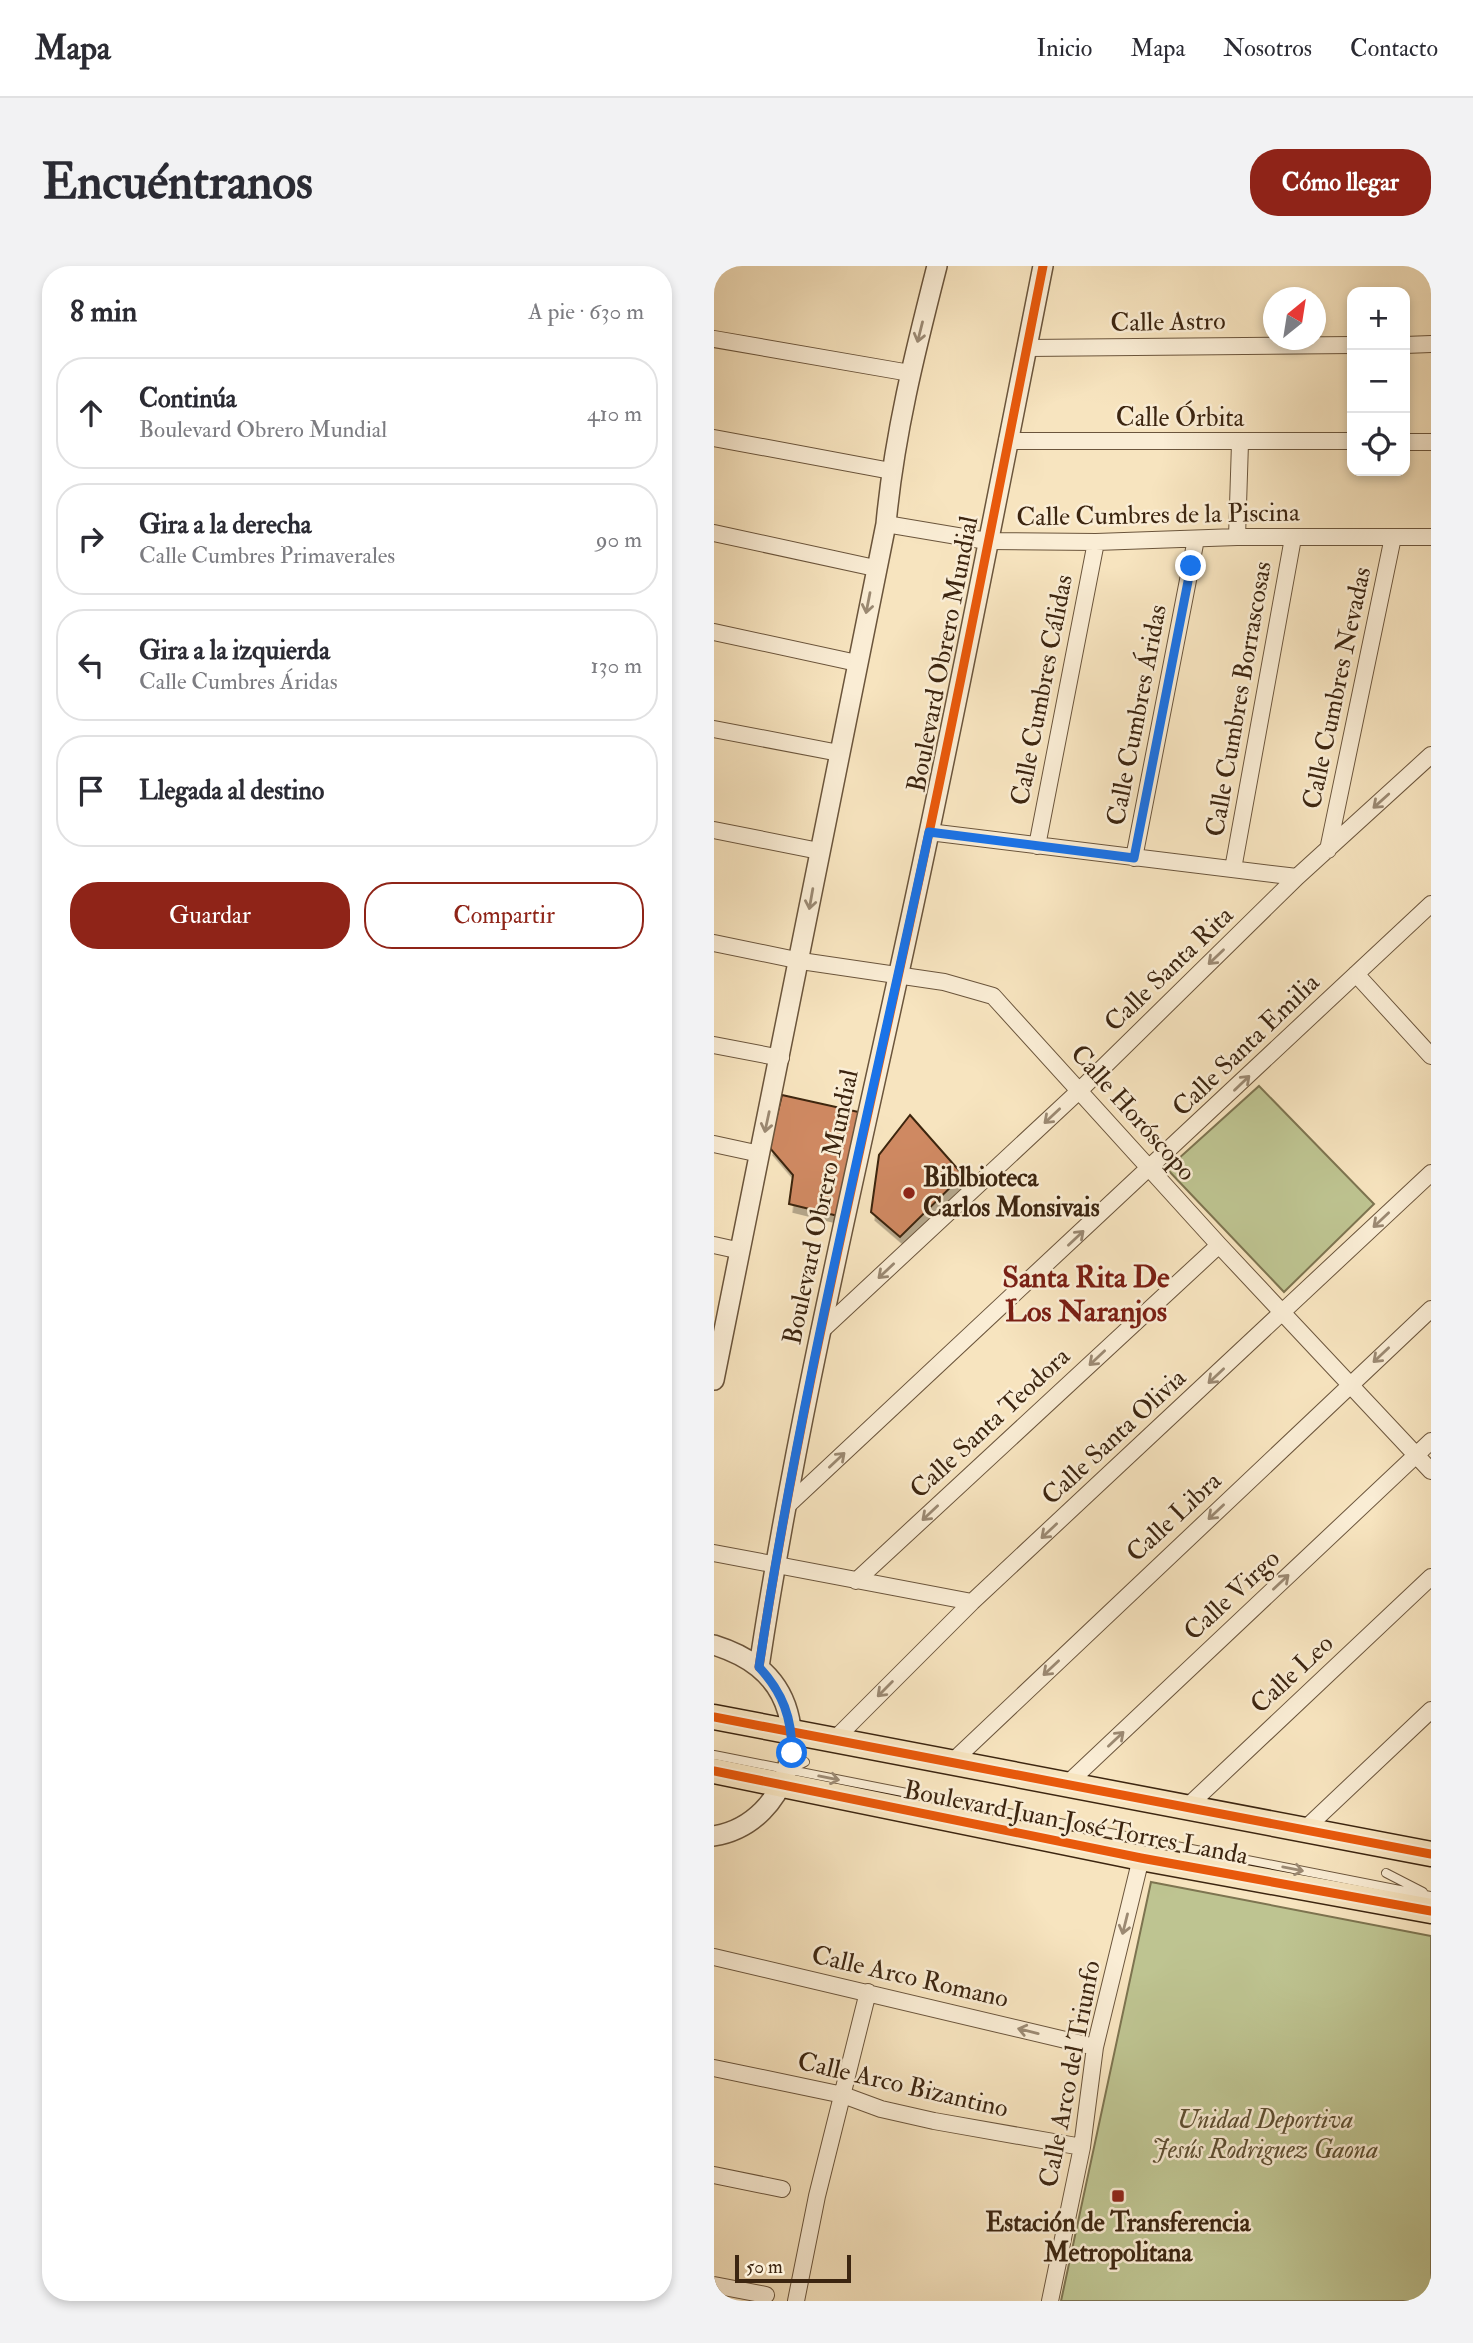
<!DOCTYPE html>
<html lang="es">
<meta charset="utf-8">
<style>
body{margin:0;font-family:"IM FELL Double Pica",serif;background:#f2f2f3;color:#2b2b33}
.controls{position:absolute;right:21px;top:21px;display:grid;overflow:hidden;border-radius:14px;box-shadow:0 4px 10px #0003}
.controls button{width:63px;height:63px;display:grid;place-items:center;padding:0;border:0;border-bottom:2px solid #e1e1e2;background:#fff;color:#2b2b33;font:35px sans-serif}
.compass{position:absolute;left:549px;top:21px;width:63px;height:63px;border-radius:50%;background:#fff;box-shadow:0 4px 10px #0003;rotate:30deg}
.scale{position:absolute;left:21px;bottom:18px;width:116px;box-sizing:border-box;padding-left:7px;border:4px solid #3c2510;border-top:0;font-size:19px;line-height:24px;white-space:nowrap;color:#3c2510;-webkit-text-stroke:5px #faedd5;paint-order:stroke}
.stop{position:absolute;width:21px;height:21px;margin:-16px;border:5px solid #1a73e8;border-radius:50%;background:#fff}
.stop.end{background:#1a73e8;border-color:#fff;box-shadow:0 2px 7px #0008}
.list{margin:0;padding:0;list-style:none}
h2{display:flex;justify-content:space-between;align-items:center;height:91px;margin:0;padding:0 28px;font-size:30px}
h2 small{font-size:23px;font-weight:400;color:#7c7c81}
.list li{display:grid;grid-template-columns:46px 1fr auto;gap:21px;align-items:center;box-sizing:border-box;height:112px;margin:0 14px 14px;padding:0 14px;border:2px solid #e1e1e2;border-radius:28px}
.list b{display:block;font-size:26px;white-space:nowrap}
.list p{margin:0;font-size:23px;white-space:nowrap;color:#7c7c81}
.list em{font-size:23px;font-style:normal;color:#7c7c81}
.actions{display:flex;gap:14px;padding:21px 28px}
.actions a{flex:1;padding:16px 0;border:2px solid #8f2418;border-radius:28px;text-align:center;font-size:24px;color:#8f2418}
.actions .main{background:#8f2418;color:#fff}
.icon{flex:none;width:38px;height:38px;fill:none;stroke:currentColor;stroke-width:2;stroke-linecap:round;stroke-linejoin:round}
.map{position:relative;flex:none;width:717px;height:2035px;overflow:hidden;border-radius:28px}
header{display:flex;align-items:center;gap:42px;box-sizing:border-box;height:98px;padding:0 35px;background:#fff;border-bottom:2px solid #e1e1e2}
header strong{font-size:33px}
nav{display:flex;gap:38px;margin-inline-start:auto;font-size:24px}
.intro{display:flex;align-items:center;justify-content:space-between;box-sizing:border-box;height:168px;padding:0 42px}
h1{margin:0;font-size:49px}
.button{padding:18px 32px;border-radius:28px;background:#8f2418;color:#fff;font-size:24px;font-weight:700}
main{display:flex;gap:42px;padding:0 42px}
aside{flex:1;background:#fff;border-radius:28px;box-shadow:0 4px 10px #0003}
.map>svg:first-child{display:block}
.green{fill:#bec491;stroke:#7d7450;stroke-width:2}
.building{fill:#cf8962;stroke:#3c2510;stroke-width:2;filter:url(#shadow)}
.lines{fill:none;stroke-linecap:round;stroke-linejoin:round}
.service-casing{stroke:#6b553c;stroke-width:10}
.minor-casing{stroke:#6b553c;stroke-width:18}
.tertiary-casing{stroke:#6b553c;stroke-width:22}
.primary-casing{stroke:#3c2510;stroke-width:27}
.service{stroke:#faedd5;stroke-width:8}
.minor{stroke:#faedd5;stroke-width:16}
.tertiary{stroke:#faedd5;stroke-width:19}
.primary{stroke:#f7e4bf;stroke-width:24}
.cycleway-casing{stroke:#faedd5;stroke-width:13}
.cycleway{stroke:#e8590c;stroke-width:9}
.oneway{stroke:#9b8972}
.route{stroke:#1a73e8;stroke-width:9}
.poi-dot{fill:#8f2418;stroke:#faedd5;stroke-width:2.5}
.labels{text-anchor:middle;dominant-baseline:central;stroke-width:5;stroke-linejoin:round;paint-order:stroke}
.street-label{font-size:26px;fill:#3c2510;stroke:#faedd5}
.poi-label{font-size:26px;font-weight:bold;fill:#3c2510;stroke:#faedd5;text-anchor:start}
.park-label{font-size:26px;font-style:italic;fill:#5c4d30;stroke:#faedd5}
.quarter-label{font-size:30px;font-weight:bold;fill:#7a1f14;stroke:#faedd5}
</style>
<header>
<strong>Mapa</strong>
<nav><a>Inicio</a><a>Mapa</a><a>Nosotros</a><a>Contacto</a></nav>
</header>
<div class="intro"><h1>Encuéntranos</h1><a class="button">Cómo llegar</a></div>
<main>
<aside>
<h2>8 min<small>A pie · 630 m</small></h2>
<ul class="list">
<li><svg class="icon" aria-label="ahead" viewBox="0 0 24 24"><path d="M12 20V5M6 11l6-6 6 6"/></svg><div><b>Continúa</b><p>Boulevard Obrero Mundial</p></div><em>410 m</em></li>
<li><svg class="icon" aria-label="right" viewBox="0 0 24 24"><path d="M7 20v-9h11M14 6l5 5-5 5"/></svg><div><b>Gira a la derecha</b><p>Calle Cumbres Primaverales</p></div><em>90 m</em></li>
<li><svg class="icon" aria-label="left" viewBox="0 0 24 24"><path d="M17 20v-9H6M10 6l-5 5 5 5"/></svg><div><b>Gira a la izquierda</b><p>Calle Cumbres Áridas</p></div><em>130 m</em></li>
<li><svg class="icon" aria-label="arrive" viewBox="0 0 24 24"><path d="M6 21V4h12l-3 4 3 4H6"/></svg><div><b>Llegada al destino</b></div></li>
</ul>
<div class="actions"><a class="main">Guardar</a><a>Compartir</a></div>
</aside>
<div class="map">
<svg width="717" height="2035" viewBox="0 0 717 2035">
<defs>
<filter id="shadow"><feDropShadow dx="4.5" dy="8" stdDeviation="0" flood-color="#0004"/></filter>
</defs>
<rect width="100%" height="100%" fill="#f7e4bf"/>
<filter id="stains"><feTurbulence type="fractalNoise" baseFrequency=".00286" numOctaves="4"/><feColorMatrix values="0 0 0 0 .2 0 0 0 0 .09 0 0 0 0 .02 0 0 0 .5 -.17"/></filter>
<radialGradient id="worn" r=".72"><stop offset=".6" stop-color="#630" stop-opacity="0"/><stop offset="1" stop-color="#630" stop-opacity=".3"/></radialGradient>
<!-- green -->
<path class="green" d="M545,820L660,938L570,1026L453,903Z
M437,1616L717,1670V2035H347Z"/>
<!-- building -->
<path class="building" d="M68,829L149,847L124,950L75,938L79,909L55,881Z
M196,849L249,909L186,971L157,946L165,889Z"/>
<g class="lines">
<!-- service casing -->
<g class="service-casing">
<path id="service" d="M0,1489L717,1630
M77,1503L91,1496
M672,1607L709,1626"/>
</g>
<!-- minor casing -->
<g class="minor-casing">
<path id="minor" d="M0,73L196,107
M691,79L717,78
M313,82L638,79
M0,172L177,205
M293,175H638
M691,176H717
M172,258L273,275L382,276L523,271H717
M0,267L161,302
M523,271L526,177
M0,366L143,397
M0,463L125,487
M0,564L105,585
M215,566L583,611
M323,580L382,276
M614,584L679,271
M420,592L482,273
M519,603L579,272
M0,677L87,695L230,716L279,730L505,979L717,1205
M642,708L717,790
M0,779L67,792
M0,878L46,888
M0,979L27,985
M105,1067L366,824L583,611L717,489
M73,1240L717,638
M0,1287L258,1336
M142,1315L505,979
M119,1475L258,1336L717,907
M238,1496L717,1043
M352,1519L717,1175
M473,1541L717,1311
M591,1563L717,1444
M0,1691L381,1781
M0,1802L129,1829L167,1843L220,1855L368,1881
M0,1909L68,1923
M0,2019L52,2029
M82,2035L103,1930L154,1726
M336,2035L368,1881L381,1781L427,1592"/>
</g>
<!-- tertiary casing -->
<g class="tertiary-casing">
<path id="tertiary" d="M0,1114L172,258C180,170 201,86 223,0
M0,1379C16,1384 30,1390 44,1401C105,1450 78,1557 0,1570
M45,1401C80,1169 134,940 184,711C236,475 282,237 329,0"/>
</g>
<!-- primary casing -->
<g class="primary-casing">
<path id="primary" d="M0,1451L717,1588
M0,1505L427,1592L717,1645"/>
</g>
<!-- service -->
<use href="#service" class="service"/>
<!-- minor -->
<use href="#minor" class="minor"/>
<!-- tertiary -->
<use href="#tertiary" class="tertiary"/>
<!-- primary -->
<use href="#primary" class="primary"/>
<!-- cycleway casing -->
<g class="cycleway-casing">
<path id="cycleway" d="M45,1401C80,1169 134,940 184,711C236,475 282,237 329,0
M0,1451L717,1588
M0,1505L427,1592L717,1645"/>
</g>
<!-- cycleway -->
<use href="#cycleway" class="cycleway"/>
</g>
<!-- one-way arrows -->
<defs><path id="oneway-shaft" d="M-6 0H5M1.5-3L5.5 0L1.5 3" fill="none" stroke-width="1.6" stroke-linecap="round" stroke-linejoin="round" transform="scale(1.75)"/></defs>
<g class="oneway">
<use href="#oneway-shaft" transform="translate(206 66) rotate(104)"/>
<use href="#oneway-shaft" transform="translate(154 337) rotate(101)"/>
<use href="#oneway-shaft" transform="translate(667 535) rotate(138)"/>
<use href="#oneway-shaft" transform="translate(97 633) rotate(100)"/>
<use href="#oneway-shaft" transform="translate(502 691) rotate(136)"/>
<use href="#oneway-shaft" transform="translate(528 817) rotate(-44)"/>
<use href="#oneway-shaft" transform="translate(338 850) rotate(137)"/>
<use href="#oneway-shaft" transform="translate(53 856) rotate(102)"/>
<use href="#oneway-shaft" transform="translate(667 954) rotate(137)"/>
<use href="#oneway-shaft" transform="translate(362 972) rotate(-43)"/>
<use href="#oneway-shaft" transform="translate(172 1005) rotate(137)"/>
<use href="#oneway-shaft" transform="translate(667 1089) rotate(137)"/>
<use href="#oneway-shaft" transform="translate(383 1092) rotate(137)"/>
<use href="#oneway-shaft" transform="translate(502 1110) rotate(137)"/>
<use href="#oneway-shaft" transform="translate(123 1194) rotate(-43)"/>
<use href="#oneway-shaft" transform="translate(502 1246) rotate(137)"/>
<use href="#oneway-shaft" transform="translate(216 1247) rotate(137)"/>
<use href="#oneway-shaft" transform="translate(335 1265) rotate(137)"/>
<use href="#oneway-shaft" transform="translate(567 1316) rotate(-43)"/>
<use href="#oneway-shaft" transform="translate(337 1402) rotate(137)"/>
<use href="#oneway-shaft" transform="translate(171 1423) rotate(135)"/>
<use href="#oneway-shaft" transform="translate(402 1473) rotate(-43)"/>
<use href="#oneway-shaft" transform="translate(115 1512) rotate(11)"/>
<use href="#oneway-shaft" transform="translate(579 1603) rotate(11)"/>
<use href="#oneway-shaft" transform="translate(411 1658) rotate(104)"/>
<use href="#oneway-shaft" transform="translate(314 1765) rotate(-166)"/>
</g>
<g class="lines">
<!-- route -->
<path class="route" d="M78,1487C78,1452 69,1427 45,1401C87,1120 156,844 215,566L420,592L477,300"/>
</g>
<!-- markers -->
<g class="poi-dot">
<circle cx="195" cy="927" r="7"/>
<rect x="397" y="1923" width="14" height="14" rx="3.5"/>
</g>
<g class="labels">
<!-- street labels -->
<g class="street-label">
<text transform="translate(454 56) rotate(-1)">Calle Astro</text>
<text x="466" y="152">Calle Órbita</text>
<text transform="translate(444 249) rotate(-1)">Calle Cumbres de la Piscina</text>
<text transform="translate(229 388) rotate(-79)">Boulevard Obrero Mundial</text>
<text transform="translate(623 422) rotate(-78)">Calle Cumbres Nevadas</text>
<text transform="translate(328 424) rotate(-79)">Calle Cumbres Cálidas</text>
<text transform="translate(525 433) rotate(-80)">Calle Cumbres Borrascosas</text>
<text transform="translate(423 449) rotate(-79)">Calle Cumbres Áridas</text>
<text transform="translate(455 703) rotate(-44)">Calle Santa Rita</text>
<text transform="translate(532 779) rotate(-44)">Calle Santa Emilia</text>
<text transform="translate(419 847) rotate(48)">Calle Horóscopo</text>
<text transform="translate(107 941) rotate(-78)">Boulevard Obrero Mundial</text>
<text transform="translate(276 1157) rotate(-43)">Calle Santa Teodora</text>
<text transform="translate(400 1171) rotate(-43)">Calle Santa Olivia</text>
<text transform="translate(460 1251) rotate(-43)">Calle Libra</text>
<text transform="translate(518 1329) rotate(-43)">Calle Virgo</text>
<text transform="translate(578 1408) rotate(-43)">Calle Leo</text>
<text transform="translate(362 1557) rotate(11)">Boulevard Juan José Torres Landa</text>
<text transform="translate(196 1711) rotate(13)">Calle Arco Romano</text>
<text transform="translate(356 1808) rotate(-79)">Calle Arco del Triunfo</text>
<text transform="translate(189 1819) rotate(13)">Calle Arco Bizantino</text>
</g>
<!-- poi labels -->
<g class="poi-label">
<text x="209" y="912">Biblbioteca<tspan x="209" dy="30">Carlos Monsivais</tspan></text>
<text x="404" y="1957" text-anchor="middle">Estación de Transferencia<tspan x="404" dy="30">Metropolitana</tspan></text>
</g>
<!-- park labels -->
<g class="park-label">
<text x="551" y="1854">Unidad Deportiva<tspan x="551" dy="30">Jesús Rodriguez Gaona</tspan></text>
</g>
<!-- quarter labels -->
<g class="quarter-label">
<text x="372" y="1011">Santa Rita De<tspan x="372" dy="34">Los Naranjos</tspan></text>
</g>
</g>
<rect width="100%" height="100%" filter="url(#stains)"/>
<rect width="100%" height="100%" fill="url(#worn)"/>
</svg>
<div class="controls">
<button>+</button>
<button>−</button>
<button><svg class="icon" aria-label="locate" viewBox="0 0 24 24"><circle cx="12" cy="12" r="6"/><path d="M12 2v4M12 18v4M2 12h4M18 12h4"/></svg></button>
</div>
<svg class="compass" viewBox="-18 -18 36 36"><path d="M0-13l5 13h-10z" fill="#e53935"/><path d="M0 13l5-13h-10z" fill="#7c7c81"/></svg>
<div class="scale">50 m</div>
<div class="stop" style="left:78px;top:1487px"></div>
<div class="stop end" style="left:477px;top:300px"></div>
</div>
</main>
